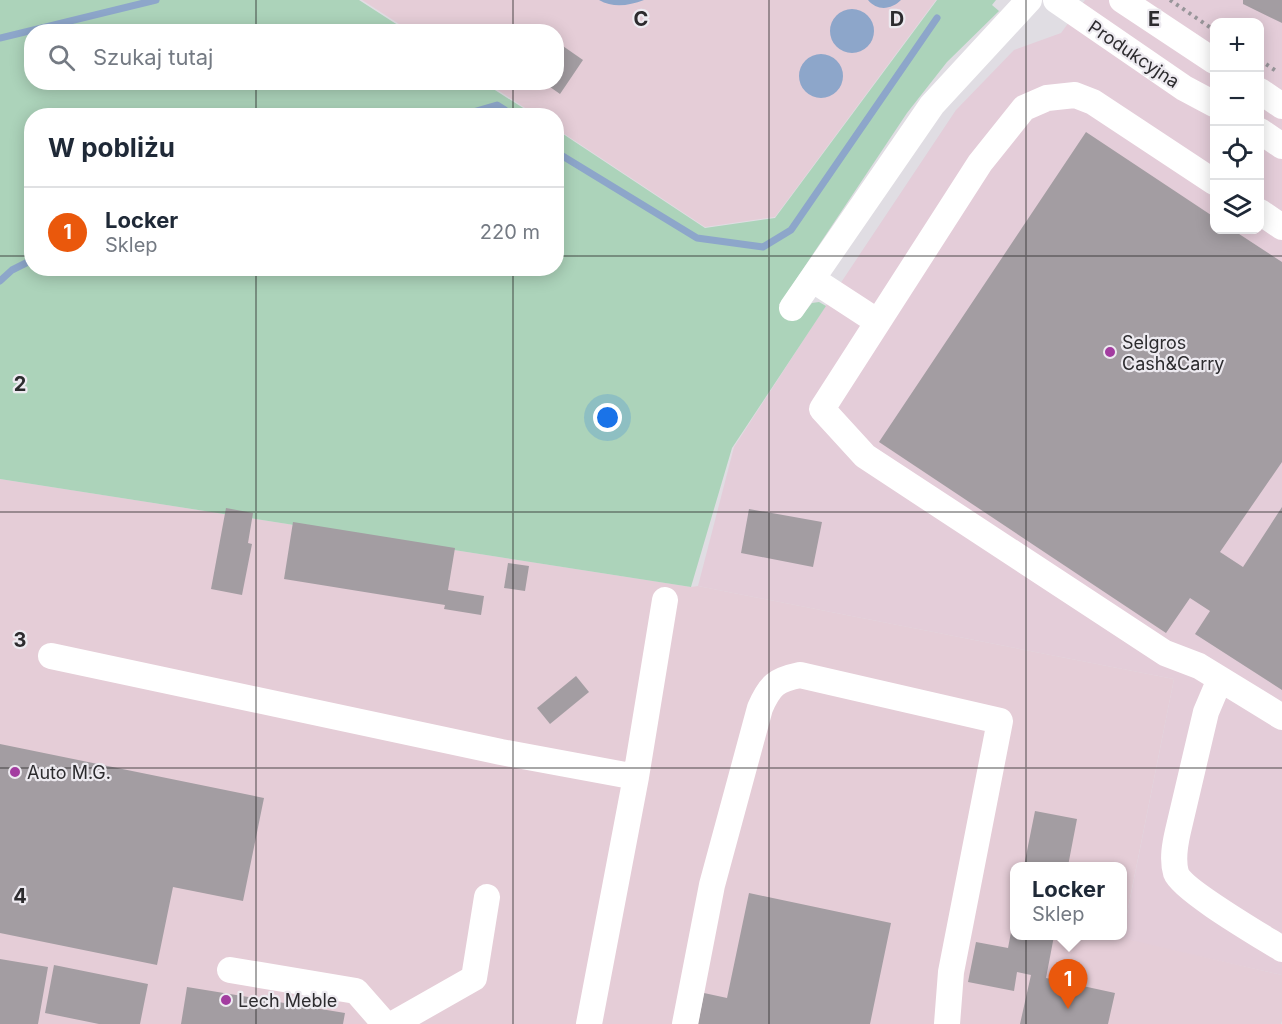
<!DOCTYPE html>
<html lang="pl">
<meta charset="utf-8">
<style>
body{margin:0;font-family:Inter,sans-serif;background:#f2f2f3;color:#1f2937}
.controls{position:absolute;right:18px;top:18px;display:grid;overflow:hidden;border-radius:12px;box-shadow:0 3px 15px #0003}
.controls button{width:54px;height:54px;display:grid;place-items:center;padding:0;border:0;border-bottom:2px solid #e0e1e3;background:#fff;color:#1f2937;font:30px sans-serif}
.you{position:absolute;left:608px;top:418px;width:21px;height:21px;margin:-15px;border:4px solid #fff;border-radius:50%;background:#1a73e8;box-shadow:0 0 0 9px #1a73e833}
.badge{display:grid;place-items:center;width:39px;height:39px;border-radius:50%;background:#ea580c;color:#fff;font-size:20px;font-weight:700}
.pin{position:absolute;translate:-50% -50px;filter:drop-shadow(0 2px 3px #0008)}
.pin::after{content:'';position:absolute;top:32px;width:21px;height:18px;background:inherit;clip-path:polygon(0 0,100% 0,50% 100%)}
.popup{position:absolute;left:1010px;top:862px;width:117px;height:78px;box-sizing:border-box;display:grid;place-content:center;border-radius:12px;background:#fff;filter:drop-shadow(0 2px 4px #0005);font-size:20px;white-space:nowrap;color:#747a83}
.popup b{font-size:22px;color:#1f2937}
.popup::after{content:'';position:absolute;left:50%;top:100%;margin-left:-12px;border:12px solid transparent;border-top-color:#fff}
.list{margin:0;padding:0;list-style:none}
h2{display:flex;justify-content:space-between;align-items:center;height:78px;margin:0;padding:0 24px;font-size:26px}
h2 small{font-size:20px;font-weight:400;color:#747a83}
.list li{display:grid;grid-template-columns:39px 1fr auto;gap:18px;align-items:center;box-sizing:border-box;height:90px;padding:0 24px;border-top:2px solid #e0e1e3}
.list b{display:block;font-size:22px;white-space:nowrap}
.list p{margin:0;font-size:20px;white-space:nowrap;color:#747a83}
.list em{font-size:20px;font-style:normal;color:#747a83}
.icon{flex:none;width:33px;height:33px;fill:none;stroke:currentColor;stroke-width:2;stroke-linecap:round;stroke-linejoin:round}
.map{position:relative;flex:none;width:1282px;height:1024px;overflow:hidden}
.search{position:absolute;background:#fff;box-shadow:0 3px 15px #0003;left:24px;top:24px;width:540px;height:66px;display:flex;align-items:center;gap:15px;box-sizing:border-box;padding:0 21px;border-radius:24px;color:#747a83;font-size:22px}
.panel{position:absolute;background:#fff;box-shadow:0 3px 15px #0003;left:24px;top:108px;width:540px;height:168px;border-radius:24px}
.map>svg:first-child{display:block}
.commercial{fill:#e4cdd9;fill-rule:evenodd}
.industrial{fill:#e5cdd7;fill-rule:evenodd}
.green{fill:#acd3ba}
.water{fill:#8da6ca}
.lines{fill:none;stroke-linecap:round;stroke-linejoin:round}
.stream{stroke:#8da6ca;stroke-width:7}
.building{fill:#a39da2}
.path{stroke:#979599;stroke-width:4;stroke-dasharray:3 4.5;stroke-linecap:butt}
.minor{stroke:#fff;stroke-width:26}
.grid{fill:none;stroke:#2c2b2e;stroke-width:1.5;stroke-opacity:0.55}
.poi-dot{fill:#a33ca0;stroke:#edeaf0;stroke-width:2}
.labels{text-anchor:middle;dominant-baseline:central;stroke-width:4.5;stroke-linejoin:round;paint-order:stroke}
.street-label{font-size:18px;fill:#2c2b2e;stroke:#edeaf0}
.poi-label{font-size:18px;fill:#2c2b2e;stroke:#edeaf0;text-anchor:start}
.grid-label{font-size:20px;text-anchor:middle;font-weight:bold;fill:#2c2b2e;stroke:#edeaf0;stroke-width:4.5;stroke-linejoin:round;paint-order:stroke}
</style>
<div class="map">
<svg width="1282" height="1024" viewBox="0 0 1282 1024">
<rect width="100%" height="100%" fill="#e0dde3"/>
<!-- commercial -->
<path class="commercial" d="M1085,0H1282V975L1122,939L1174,679L698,586L734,447L834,293L956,110L1014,50L1061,33ZM1214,22H1260V230H1214Z"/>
<!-- industrial -->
<path class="industrial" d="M362,0H936L775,217L705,227L557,129L556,116L536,115L487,83L556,82V32L410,31Z
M0,479L691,587L698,586L1174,679L1122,938L1282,975V1021L1281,1024H0ZM1014,866H1122V936H1014Z"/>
<!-- green -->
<path class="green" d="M0,0H359L407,31L32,32V82L484,83L534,115L32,116V268H556L557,130L705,228L775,218L937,0H996L992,5L999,11L947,62L907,113L779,305L800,318L812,303L819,302L826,306L732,448L691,587L0,479Z"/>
<!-- water -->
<path class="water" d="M599,0H644C628,6 613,8 599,0Z
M868,0H901C891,10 877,11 868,0Z
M830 31a22 22 0 1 1 44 0a22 22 0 1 1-44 0Z
M799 76a22 22 0 1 1 44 0a22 22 0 1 1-44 0Z"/>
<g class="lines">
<!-- stream -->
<path class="stream" d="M0,38L156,0
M466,114L497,105L505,110L506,116
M556,152L697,238L763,247L791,230L937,18
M0,281L12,270L32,260"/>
</g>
<!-- building -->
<path class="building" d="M1243,0H1282V23L1243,4Z
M560,44L583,60L560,94L543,82H556V48Z
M1086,132L1214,217V230H1233L1282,262V462L1220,552L1243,567L1282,507V690L1195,634L1210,611L1190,598L1166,633L879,442Z
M226,508L253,513L248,543L252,544L242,595L211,589Z
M749,509L822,522L813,567L741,553Z
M293,522L455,548L448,590L484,596L481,615L444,609L445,605L284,579Z
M508,563L529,566L525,591L504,588Z
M576,676L589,692L550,724L537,708Z
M0,744L264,798L243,901L173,887L157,965L0,933Z
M1035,811L1077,819L1068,866H1024Z
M749,893L891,923L870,1024H698L704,993L727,998Z
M1013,922L1014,936H1054L1046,978L1115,993L1108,1024H1020L1031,975L1017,972L1014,991L968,982L976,942L1008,948Z
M0,959L48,967L38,1024H0Z
M54,965L148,984L140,1024H99L45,1013Z
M187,987L345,1013L343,1024H181Z"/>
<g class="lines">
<!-- path -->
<path class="path" d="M1170,0L1214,30
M1260,60L1276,71"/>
<!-- minor -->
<path class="minor" d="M1056,0L1184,88L1214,104
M1122,0L1214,61
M1260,91L1282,106
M1260,131L1282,146
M1214,182L1093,102L1075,95L1047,98L1024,108L980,163L822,409L865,456L1165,653L1199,666L1282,717
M1260,212L1282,227
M812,279L878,322
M792,308L932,105L1029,0
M51,656L501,752L636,777
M1220,679L1206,712L1178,831C1175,844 1172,859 1176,873C1182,890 1263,937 1282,949
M230,970L356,991L385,1024
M393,1024L474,978L487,897
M589,1024L636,777L665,600
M685,1024L712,885L760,708C770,685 776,680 800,675L1000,721L951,972L947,1024"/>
</g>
<!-- grid -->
<path class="grid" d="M256,0V32M513,0V32M769,0V1024M1026,0V1024M256,82V116M513,82V116M0,256H32M556,256H1282M256,268V1024M513,268V1024M0,512H1282M0,768H1282"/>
<!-- markers -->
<g class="poi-dot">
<circle cx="1110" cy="352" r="6"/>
<circle cx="15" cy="772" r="6"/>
<circle cx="226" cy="1000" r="6"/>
</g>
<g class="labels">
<!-- street labels -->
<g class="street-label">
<text transform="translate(1134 54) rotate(34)">Produkcyjna</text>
</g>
<!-- poi labels -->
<g class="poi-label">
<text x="1122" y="342">Selgros<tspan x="1122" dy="21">Cash&amp;Carry</tspan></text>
<text x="27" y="772">Auto M.G.</text>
<text x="238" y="1000">Lech Meble</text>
</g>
</g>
<g class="grid-label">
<text x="641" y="26">C</text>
<text x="897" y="26">D</text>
<text x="1154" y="26">E</text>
<text x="20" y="391">2</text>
<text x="20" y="647">3</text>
<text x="20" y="903">4</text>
</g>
</svg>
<div class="controls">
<button>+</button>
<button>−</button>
<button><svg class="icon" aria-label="locate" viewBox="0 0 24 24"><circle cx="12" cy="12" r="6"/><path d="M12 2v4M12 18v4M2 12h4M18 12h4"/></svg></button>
<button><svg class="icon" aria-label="layers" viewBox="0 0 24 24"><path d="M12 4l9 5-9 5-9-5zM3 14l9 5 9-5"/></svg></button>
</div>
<div class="you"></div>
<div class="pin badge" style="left:1068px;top:1009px">1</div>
<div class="popup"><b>Locker</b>Sklep</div>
<div class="search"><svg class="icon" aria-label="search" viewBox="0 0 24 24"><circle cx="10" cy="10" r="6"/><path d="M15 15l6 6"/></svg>Szukaj tutaj</div>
<section class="panel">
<h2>W pobliżu<small></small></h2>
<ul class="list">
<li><span class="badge">1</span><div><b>Locker</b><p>Sklep</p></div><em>220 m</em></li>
</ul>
</section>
</div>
